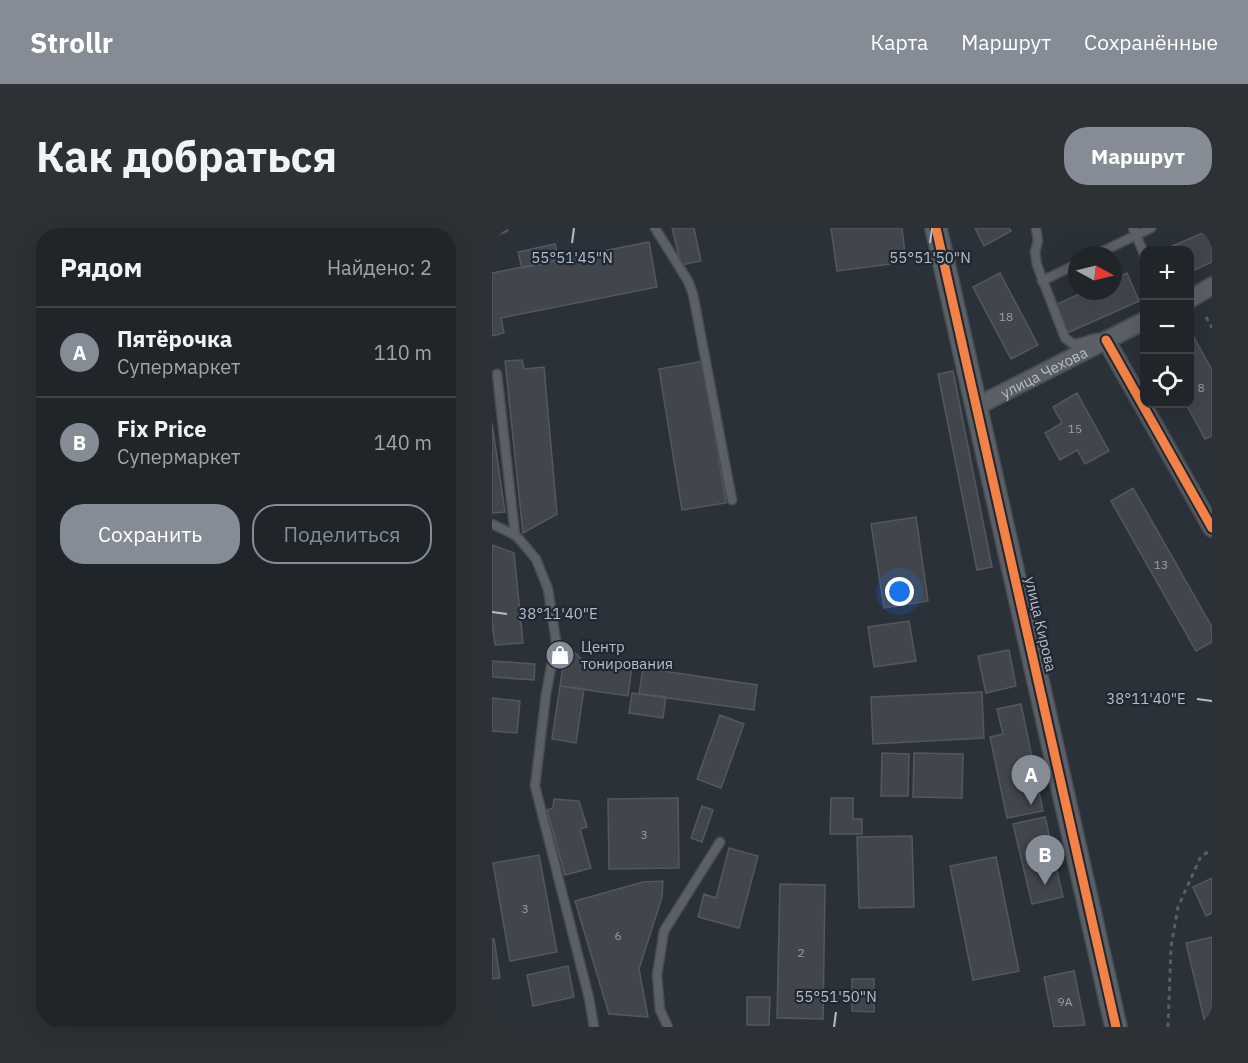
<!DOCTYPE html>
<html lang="ru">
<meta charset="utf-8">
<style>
body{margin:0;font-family:"IBM Plex Sans",sans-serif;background:#2d3136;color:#f1f3f6}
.controls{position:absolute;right:18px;top:18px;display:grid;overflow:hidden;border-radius:12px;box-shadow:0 6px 24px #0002}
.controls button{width:54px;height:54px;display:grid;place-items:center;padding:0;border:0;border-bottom:2px solid #3d4247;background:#20252a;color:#f1f3f6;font:30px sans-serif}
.compass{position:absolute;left:576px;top:18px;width:54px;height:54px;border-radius:50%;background:#20252a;box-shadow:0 6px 24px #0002;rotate:97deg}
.you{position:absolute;left:408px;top:364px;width:21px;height:21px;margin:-15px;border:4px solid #fff;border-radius:50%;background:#1a73e8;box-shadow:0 0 0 9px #1a73e833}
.badge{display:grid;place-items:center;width:39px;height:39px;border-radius:50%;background:#858c96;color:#fff;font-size:20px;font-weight:700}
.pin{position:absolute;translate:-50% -50px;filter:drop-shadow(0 2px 3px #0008)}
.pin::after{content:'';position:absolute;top:32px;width:21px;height:18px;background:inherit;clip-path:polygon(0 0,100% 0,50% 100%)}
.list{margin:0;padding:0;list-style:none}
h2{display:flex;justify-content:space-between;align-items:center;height:78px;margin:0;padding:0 24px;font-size:26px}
h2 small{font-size:20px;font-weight:400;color:#a2a5a8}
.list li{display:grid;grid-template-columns:39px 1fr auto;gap:18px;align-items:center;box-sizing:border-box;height:90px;padding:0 24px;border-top:2px solid #3d4247}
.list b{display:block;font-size:22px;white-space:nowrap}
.list p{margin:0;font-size:20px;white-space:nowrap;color:#a2a5a8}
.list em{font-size:20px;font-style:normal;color:#a2a5a8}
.actions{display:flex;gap:12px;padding:18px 24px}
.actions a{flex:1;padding:14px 0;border:2px solid #858c96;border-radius:24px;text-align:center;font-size:21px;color:#858c96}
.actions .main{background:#858c96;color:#fff}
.icon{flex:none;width:33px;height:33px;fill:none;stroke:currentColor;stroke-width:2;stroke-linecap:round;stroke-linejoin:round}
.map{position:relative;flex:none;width:720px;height:799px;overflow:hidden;border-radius:24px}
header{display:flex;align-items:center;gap:36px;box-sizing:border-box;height:84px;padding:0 30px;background:#858c96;color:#fff}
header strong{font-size:28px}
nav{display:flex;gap:33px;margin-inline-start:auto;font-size:21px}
.intro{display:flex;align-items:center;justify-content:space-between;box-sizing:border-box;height:144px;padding:0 36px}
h1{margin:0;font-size:42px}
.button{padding:15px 27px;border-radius:24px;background:#858c96;color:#fff;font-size:21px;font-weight:700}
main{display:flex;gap:36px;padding:0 36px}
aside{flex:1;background:#20252a;border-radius:24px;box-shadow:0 6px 24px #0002}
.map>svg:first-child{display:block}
.building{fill:#42464c;stroke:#53585f;stroke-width:1.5}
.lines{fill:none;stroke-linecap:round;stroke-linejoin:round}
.service-casing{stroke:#494d53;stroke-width:11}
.minor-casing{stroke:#494d53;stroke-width:20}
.tertiary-casing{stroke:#494d53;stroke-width:24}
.path{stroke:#595e63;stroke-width:3;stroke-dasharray:4.5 4.5;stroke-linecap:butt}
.service{stroke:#5b5f66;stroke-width:8}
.minor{stroke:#5b5f66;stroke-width:16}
.tertiary{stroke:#5b5f66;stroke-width:21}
.cycleway-casing{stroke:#1f2732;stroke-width:13}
.cycleway{stroke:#f48246;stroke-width:9}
.ticks{fill:none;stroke:#b6bdc8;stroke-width:2}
.labels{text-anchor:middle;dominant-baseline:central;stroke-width:4.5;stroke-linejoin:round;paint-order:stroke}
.number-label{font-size:12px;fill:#999fa9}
.street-label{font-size:15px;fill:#b6bdc8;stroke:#1f2732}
.poi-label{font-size:15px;fill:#b6bdc8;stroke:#1f2732;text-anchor:start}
.ticks-label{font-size:15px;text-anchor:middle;fill:#b6bdc8;stroke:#1f2732;stroke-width:4.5;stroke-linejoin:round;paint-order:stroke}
</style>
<header>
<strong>Strollr</strong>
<nav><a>Карта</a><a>Маршрут</a><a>Сохранённые</a></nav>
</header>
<div class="intro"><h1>Как добраться</h1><a class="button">Маршрут</a></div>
<main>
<aside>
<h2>Рядом<small>Найдено: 2</small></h2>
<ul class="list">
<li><span class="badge">A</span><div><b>Пятёрочка</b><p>Супермаркет</p></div><em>110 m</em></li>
<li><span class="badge">B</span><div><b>Fix Price</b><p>Супермаркет</p></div><em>140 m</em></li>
</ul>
<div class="actions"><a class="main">Сохранить</a><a>Поделиться</a></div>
</aside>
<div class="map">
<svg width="720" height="799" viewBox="0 0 720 799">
<rect width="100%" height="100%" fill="#2b3138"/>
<!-- building -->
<path class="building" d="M180,0H202L209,33L189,37Z
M339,0H410L414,34L345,43Z
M483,0H517L519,3L492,18Z
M720,1V34L698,44V22H671Z
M157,14L165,59L9,90L12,105L0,108V45Z
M63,16L67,32L30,40L26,24Z
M508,45L546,117L519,131L481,59Z
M635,45L647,73L573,106L561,78L594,63H621V51Z
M698,102L720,142V208L713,211L694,176H698Z
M30,132L32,141L52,139L65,286L31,305L13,133Z
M211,133L234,275L190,282L167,141Z
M461,143L500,339L485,342L446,146Z
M585,165L617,223L593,236L585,222L568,232L553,205L570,195L561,179Z
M0,195L13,284L0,285Z
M641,260L720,399V414L704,423L619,273Z
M424,289L436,373L392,380L379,296Z
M0,317L22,325L31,415L3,417L0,394Z
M417,393L424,433L382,439L376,399Z
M74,417L91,432L140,439L136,468L68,458Z
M517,422L524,458L494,465L486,428Z
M0,433L43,436L42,452L0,449Z
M151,440L265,457L262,482L147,466Z
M68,458L92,461L84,515L60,511Z
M490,464L492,510L381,516L379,469Z
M140,465L174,469L171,490L137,485Z
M0,470L28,473L25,505L0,503Z
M529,476L551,583L515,590L498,509L511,506L505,481Z
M228,487L252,496L229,560L205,551Z
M390,525L417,526L416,568H389Z
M422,525L471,526L470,570L421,569Z
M186,570L187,640L117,641L116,571Z
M339,570H361V591H370V606H338Z
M62,571L87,573L95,599L88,601L99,640L73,647L55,582L61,580Z
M210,578L221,582L210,614L199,610Z
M553,589L571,669L540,676L521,596Z
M420,608L422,679L367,680L365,609Z
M237,620L266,628L247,700L206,689L212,666L224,670Z
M47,627L65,724L18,733L1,635Z
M504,629L527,743L481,752L458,638Z
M720,650V685L714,688L701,659Z
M171,653L170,669L147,741L156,789L117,786L83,673L151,654Z
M288,656L333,657L331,791L285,790Z
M720,709V799H714L694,715Z
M0,711H2L8,750L0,751Z
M76,738L82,769L41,778L35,747Z
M582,743L593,797L562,799L552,749Z
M360,751H382V784L360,783Z
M255,769H278L277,797H255Z"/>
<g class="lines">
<!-- service casing -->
<g class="service-casing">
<path id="service" d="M163,0L196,53L201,66L240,272
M544,0L546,13L543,24L545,37L573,110L581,116C591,116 599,109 609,110
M641,0L652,26
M0,4L12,0
M603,27L659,0
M550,53L585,36
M5,146L23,307
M0,296L23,307L28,312L44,331L56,361L64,413L54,466L43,558L97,770L102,799
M176,799L168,782L165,747L172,703L228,614"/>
</g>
<!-- minor casing -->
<g class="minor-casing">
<g id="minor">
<path d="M698,71L720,58"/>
<path d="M614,112L720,300"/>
<path id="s1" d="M485,178L652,93"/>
</g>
</g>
<!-- tertiary casing -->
<g class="tertiary-casing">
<path id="tertiary" d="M444,0L624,799"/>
</g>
<!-- path -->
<path class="path" d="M714,89L720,100
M676,799L679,719L686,679L709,628L720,622"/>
<!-- service -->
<use href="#service" class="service"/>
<!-- minor -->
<use href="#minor" class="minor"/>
<!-- tertiary -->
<use href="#tertiary" class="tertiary"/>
<!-- cycleway casing -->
<g class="cycleway-casing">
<path id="cycleway" d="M444,0L624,799
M614,112L720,300"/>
</g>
<!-- cycleway -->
<use href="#cycleway" class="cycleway"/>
</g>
<!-- ticks -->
<path class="ticks" d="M80,15L82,0M438,15L440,0M0,384L15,386M705,471L720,473M342,799L344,784"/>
<!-- icons -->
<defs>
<g id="shop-disc" transform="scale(1.5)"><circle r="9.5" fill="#858c96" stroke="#1f2732"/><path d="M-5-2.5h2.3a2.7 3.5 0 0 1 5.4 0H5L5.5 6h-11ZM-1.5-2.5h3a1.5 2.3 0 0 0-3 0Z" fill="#fff"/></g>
</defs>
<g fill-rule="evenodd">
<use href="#shop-disc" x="68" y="427"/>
</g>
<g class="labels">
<!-- number labels -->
<g class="number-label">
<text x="514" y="88">18</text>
<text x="709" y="159">8</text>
<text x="583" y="200">15</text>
<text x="669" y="336">13</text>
<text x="152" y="606">3</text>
<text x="33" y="680">3</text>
<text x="126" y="707">6</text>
<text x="309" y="724">2</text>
<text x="573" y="773">9А</text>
</g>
<!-- street labels -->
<g class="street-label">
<text stroke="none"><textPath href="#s1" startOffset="75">улица Чехова</textPath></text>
<text transform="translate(549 396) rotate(77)">улица Кирова</text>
</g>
<!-- poi labels -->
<g class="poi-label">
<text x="89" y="418">Центр<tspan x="89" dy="17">тонирования</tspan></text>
</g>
</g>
<g class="ticks-label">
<text x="80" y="35">55°51'45"N</text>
<text x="438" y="35">55°51'50"N</text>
<text x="66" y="391">38°11'40"E</text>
<text x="654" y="476">38°11'40"E</text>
<text x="344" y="774">55°51'50"N</text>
</g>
</svg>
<div class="controls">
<button>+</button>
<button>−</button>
<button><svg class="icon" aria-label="locate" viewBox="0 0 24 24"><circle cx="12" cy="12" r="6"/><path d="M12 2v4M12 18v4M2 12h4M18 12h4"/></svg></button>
</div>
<svg class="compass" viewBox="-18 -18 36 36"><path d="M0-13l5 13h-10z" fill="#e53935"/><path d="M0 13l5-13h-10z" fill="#a2a5a8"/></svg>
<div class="you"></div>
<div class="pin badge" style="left:539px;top:577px">A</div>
<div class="pin badge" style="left:553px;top:657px">B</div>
</div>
</main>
